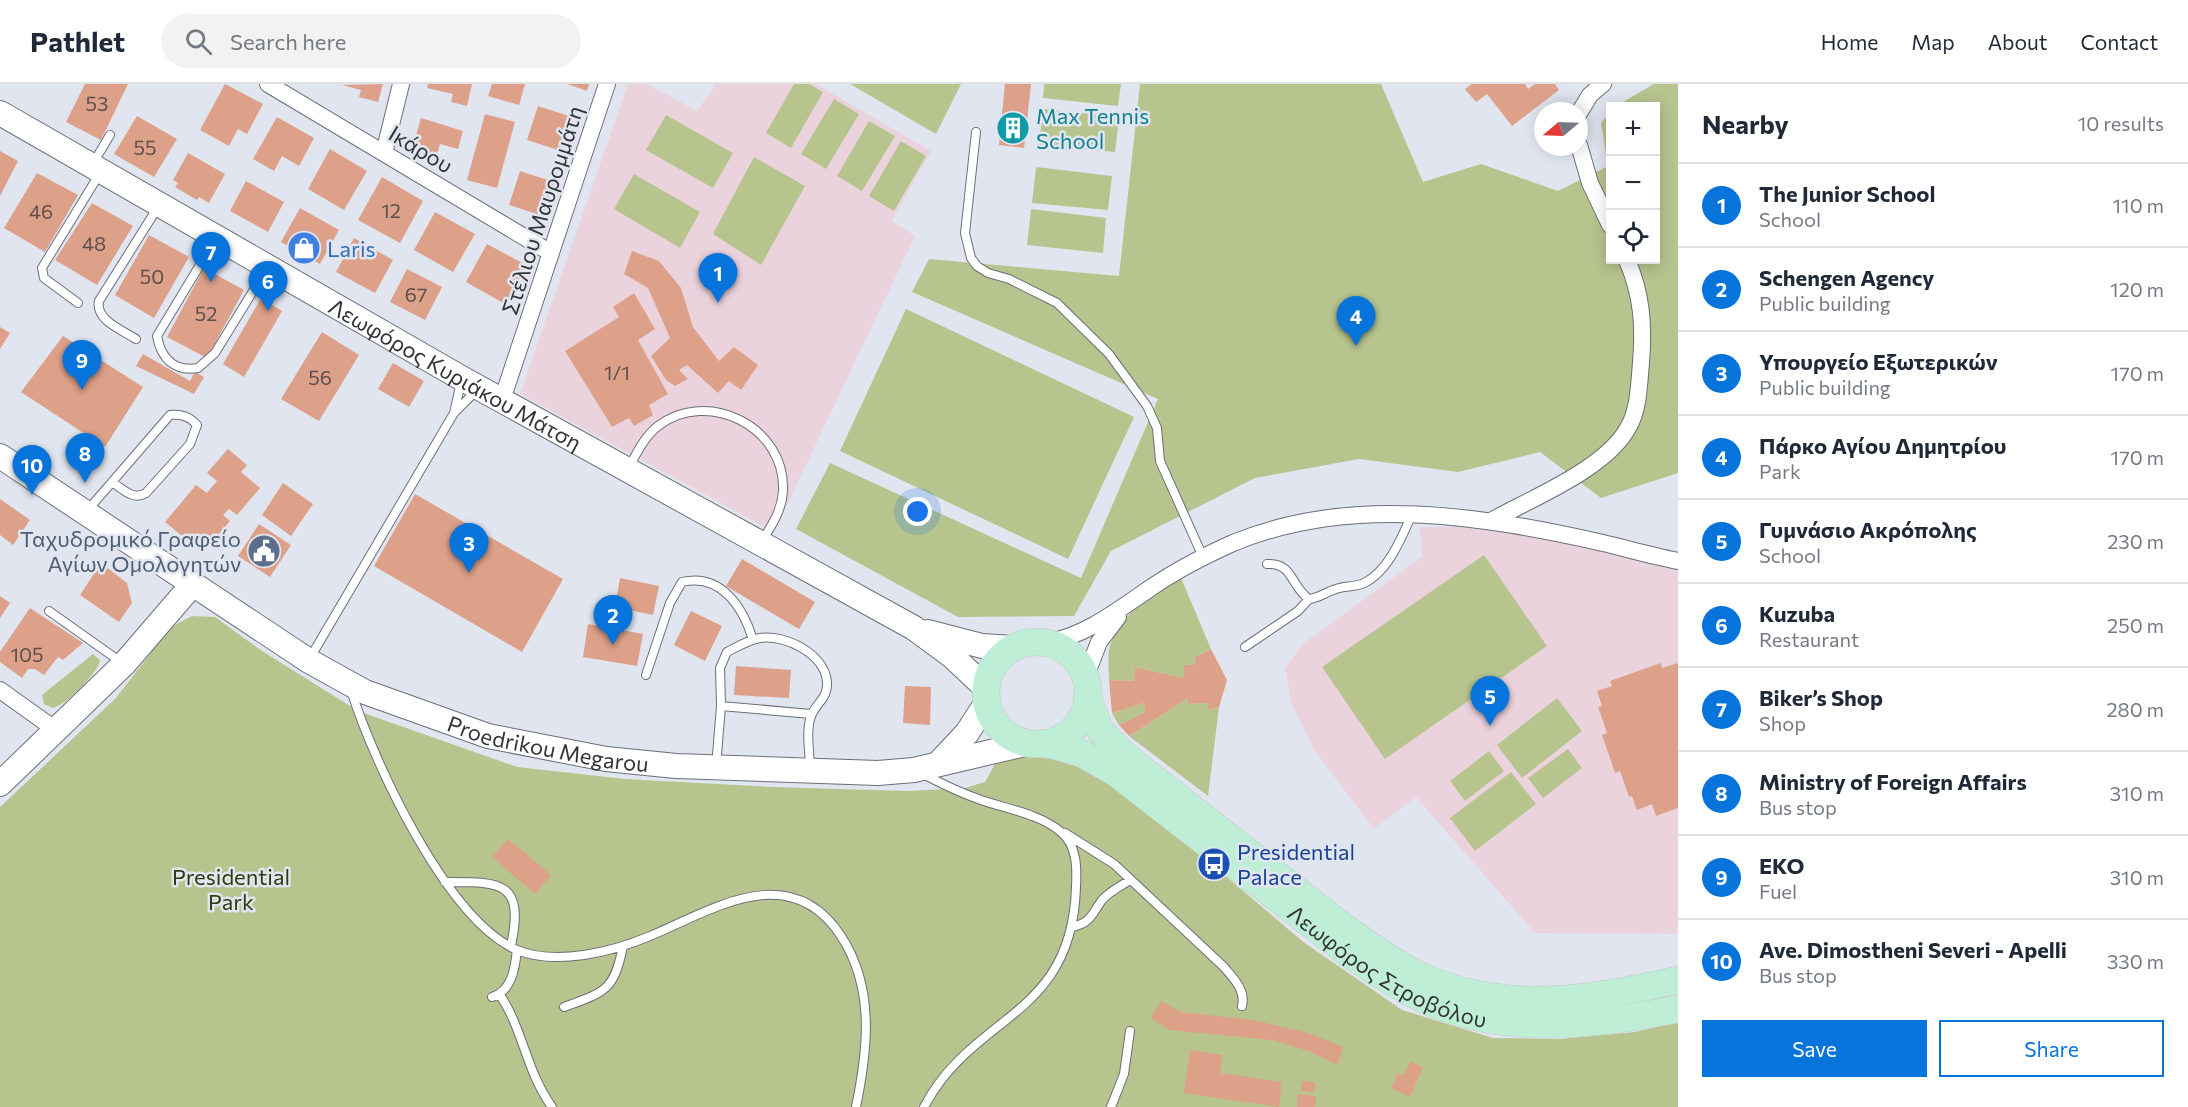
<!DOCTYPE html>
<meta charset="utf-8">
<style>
body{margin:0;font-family:Commissioner,sans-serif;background:#f2f2f3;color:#1f2937}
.controls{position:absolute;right:18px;top:18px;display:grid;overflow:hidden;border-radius:0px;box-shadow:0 3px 15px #0003}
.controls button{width:54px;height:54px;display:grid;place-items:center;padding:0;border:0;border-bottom:2px solid #e0e1e3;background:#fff;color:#1f2937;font:30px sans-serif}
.compass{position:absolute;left:1534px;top:18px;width:54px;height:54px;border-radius:50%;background:#fff;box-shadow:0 3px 15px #0003;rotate:251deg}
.you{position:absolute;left:918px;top:428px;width:21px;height:21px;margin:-15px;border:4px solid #fff;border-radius:50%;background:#1a73e8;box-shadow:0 0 0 9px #1a73e833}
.badge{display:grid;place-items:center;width:39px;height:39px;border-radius:50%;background:#0774dc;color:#fff;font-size:20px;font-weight:700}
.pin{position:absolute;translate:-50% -50px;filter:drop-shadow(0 2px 3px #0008)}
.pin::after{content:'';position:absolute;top:32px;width:21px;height:18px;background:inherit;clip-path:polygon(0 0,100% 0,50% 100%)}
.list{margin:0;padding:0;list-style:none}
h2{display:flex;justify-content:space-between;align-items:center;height:78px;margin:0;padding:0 24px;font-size:26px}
h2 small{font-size:20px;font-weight:400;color:#747a83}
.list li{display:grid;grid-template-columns:39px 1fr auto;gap:18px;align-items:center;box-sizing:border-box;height:84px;padding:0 24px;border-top:2px solid #e0e1e3}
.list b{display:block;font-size:22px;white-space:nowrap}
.list p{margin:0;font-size:20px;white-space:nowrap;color:#747a83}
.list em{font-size:20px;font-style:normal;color:#747a83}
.actions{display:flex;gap:12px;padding:18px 24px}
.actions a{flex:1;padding:14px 0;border:2px solid #0774dc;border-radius:0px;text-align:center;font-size:21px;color:#0774dc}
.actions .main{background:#0774dc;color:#fff}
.icon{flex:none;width:33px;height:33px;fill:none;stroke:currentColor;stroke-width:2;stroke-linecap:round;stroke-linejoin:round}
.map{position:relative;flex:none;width:1678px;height:1023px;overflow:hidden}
header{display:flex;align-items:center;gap:36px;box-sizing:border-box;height:84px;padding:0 30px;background:#fff;border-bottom:2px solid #e0e1e3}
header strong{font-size:28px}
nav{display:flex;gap:33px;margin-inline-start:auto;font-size:21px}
.search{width:420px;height:54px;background:#f2f2f3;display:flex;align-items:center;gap:15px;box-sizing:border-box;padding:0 21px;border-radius:33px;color:#747a83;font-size:22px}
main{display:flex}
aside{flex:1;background:#fff}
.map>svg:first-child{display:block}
.education{fill:#ebd3de}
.green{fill:#b7c48e}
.building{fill:#dda189}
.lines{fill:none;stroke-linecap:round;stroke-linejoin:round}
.lane-casing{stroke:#6b6f78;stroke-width:10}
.street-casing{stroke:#6b6f78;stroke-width:18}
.secondary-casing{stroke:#6b6f78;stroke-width:26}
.primary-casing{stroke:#c6c6c7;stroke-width:28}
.lane{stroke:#fff;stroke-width:8}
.street{stroke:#fff;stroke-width:16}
.secondary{stroke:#fff;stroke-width:24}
.primary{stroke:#bfeed7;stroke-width:27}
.labels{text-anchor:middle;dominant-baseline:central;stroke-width:5;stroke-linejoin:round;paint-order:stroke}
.number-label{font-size:20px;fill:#5d4f4c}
.culture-label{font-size:22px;fill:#0d838f;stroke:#e1e5ef;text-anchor:start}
.street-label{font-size:22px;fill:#323438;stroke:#e1e5ef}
.shop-label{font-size:22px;fill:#366cbe;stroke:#e1e5ef;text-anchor:start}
.service-label{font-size:22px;fill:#4e5e75;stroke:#e1e5ef;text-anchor:end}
.transit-label{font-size:22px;fill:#164399;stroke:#e1e5ef;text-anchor:start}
.park-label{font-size:22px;fill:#31390d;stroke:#e1e5ef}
</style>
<header>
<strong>Pathlet</strong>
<div class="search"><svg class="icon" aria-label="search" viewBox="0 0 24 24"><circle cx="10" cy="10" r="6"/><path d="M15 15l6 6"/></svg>Search here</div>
<nav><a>Home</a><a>Map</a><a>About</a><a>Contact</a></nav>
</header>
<main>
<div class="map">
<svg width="1678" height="1023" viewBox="0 0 1678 1023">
<rect width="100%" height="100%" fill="#e1e5ef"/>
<!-- education -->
<path class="education" d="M628,0H647L697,27L716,0H816L931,67L892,137L915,152L774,448L520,310Z
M1419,443H1491L1678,483V850L1535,849L1416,713L1374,745L1314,666L1291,618L1285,584L1303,560L1423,472Z"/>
<!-- green -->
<path class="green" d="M794,0H809L823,8L791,64L766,49Z
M850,0H961L936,50Z
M1044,0H1121L1118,22L1043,14Z
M1140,0H1381L1423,98L1481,80L1558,107L1608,82L1601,39L1610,29V176H1656V22H1616L1654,0H1678V389L1601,414L1540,368L1458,388L1359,375L1255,394L1111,467L1074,532L958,533L796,445L830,379L1081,494L1158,315L912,208L929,175L1119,192Z
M834,15L859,30L826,85L801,70Z
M1043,25L1119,33L1115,68L1039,61Z
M666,31L733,69L713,104L646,66Z
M869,37L895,52L862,107L837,92Z
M901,57L926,72L894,127L869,112Z
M754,73L805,102L761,181L713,150Z
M1036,83L1112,92L1108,126L1032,119Z
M634,90L700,128L680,164L614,125Z
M1031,125L1106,134L1103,169L1027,161Z
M906,225L1134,333L1068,475L840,367Z
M1484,471L1547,562L1385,675L1322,583Z
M1181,494L1211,565L1195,573L1194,581H1184V594L1135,583L1134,597L1109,596C1109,585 1107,572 1110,562C1121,528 1152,511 1181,494Z
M192,532L215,533L262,567L358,627L517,683L625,695L773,703L908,707L965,704L985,698L995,680L1021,673L1076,676L1175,749L1302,857L1402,926L1493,954L1560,955L1635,948L1678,938V1023H0V723L115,615L171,543Z
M93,570L100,576C99,588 65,622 53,624L44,620L42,611Z
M1188,614L1189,620L1208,619V626L1219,623L1208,712L1129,652Z
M1557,614L1582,647L1522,694L1497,661Z
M1144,619L1145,628L1119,641L1112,629Z
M1568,665L1582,684L1543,714L1528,694Z
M1489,667L1504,687L1465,717L1450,697Z
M1511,688L1536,720L1475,767L1450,734Z"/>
<!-- building -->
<path class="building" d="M85,0H128L101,56L66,38Z
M225,0L263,20L247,50L238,45L229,62L200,46Z
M383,0L378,18L359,13L361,6L342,1Z
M428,0H472L467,22L451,18L453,10L427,4Z
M492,0H525L519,21L488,12Z
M567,0H589L587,7Z
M1005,0H1031L1024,64L999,61Z
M1472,0H1525L1528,5L1535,0H1555L1559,6L1512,42L1487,10L1476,18L1465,5Z
M538,22L572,33L561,67L527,56Z
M485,30L515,38L497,104L467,96Z
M137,32L177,55L154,93L114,70Z
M277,33L314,54L299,82L282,72L274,87L253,75Z
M421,34L463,47L458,65L440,60L436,73L412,65Z
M330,65L367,87L344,126L308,105Z
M0,67L18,77L0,112Z
M188,69L225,90L209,119L199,113L197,116L175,103L178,99L173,96Z
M520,87L554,98L543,132L509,121Z
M37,89L78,111L45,168L4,144Z
M382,93L423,117L400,159L358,136Z
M246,97L284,118L268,148L230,127Z
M92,119L133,142L97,201L55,176Z
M300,124L339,146L320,180L281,158Z
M435,128L475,150L453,188L414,166Z
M149,151L189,173L154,234L115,211Z
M354,154L393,176L375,209L336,188Z
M487,160L528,182L505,220L466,198Z
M632,167L659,177L681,204L693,243L719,277L734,263L758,281L741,306L729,297L718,309L687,281L679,286L688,295L675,302L666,296L651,272L670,254L648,204L624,190Z
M204,184L244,206L207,274L167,253Z
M407,185L442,203L425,236L390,218Z
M634,209L655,245L638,256L668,310L649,321L653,331L634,342L629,334L612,343L565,267L619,233L613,223Z
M261,214L282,227L244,293L223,280Z
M0,243L10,249L0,265Z
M322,248L359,271L319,337L281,315Z
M63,252L143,303L105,363L21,308Z
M143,270L190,297L195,288L204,293L194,310L136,282Z
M393,279L424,297L409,323L378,305Z
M228,365L247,381L241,388L260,404L237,431L229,425L223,431L230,437L203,469L165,438L196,401L207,409L217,397L207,389Z
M283,399L313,420L291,452L262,431Z
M415,410L563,495L522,568L374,482Z
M0,415L30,436L13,461L0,451Z
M259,440L291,461L270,493L238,472Z
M742,475L815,518L799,545L726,502Z
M101,479L127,499L132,519L119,538L80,511Z
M620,494L659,502L653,531L615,523Z
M0,512L10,519L0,534Z
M30,524L83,559L63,576L58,573L44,591L35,585H28L22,594L0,578V568Z
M691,527L722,542L705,577L674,561Z
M588,540L643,550L637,582L583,573Z
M1211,565L1227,596L1219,623L1208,626V619L1188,620V614L1129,652L1119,641L1145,628L1144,619L1112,629L1109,596L1134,597L1135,583L1184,594V581H1194L1195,573Z
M1661,579L1662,584L1678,579V724L1656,732L1652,720L1637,726L1632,712L1629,713L1620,687L1615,689L1602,651L1607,649L1598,623L1602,622L1597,607L1612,602L1610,597Z
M736,582L791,586L789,614L734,611Z
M905,602L931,603L930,641L903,639Z
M508,755L551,791L535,810L492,773Z
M1161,917L1181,928L1253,936L1305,948L1343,963L1338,981L1309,967L1273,956L1169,946L1151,934Z
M1190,966L1222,971L1220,989L1282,998L1279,1023L1184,1009Z
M1410,977L1423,983L1410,1013L1391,1004L1398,989L1404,991Z
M1302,997L1315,998L1314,1009L1301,1007Z
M1298,1010L1316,1012L1315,1023H1297Z"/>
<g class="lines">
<!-- lane casing -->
<g class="lane-casing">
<path id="lane" d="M976,48L965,149L971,174L977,182L988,189L1009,195L1057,219L1109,270L1147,322L1157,344L1160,377L1203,473
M92,81L110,51
M215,156L157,252C161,274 174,288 198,284L215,269L266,186
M78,219L44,194L42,184L100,89
M136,255C122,246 95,236 99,217L158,123
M454,329L461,298
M629,383C637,369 644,353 658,342C708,304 786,343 783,407C782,426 772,441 762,457
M86,428L170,331C181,330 189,332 197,341L190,360L146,409C133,417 123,405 112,398
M1267,480C1293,478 1291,503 1309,515C1319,514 1326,508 1336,505C1345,502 1355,503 1364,499C1388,488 1402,453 1412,430
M49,527L121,578
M1245,563L1298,527L1309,515
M310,574L454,329L477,306
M646,591L670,519L682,498C721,489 743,523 753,556
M351,606C373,677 447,836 517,866C556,882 612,868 650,852C712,826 790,774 841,852C875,904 868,965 856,1023
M721,622L811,630
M716,683L721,622L720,584L727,568C737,563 748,556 760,554C785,550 825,570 827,598C828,614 818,617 812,630C805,644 810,669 810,685
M923,690C942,700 961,709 981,716C1007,725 1040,730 1061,748C1077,761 1077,784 1076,803C1072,935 974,928 924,1023
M1065,749L1114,780L1224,883C1233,894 1246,906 1242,922
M445,798C500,798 525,796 511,862
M1072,843C1091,839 1092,830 1102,816C1110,807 1121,802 1130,796
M500,911C523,945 526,987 552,1023
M492,913C512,907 515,884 517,866
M564,923C605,908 614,907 623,862
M1111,1023L1124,990L1130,947"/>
</g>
<!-- street casing -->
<g class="street-casing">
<path id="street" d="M268,0L551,169
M1579,29L1590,11L1603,0
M1579,61L1590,99L1610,141
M384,69L401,0
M502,316L607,0
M1491,437C1532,414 1608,384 1629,342C1639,324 1639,299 1641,279C1644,241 1642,211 1627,176
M1046,559C1087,551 1115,528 1149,505C1175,487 1204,472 1233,459C1351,410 1482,432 1603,459C1628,465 1653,472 1678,477
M1085,594L1099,558L1118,533
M0,606L56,646"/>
</g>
<!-- secondary casing -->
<g class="secondary-casing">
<g id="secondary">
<path id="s1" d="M0,29L463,295L914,544L952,572L986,604"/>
<path id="s2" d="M0,372L309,577L365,608L488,652L606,675L676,682L878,689L914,686L1029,659"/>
<path d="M928,548L982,562L1013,564"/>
<path d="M938,680L967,649L987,618"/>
<path d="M0,700L124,580L192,501"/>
</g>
</g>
<!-- primary casing -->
<g class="primary-casing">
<g id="primary">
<circle cx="1037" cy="609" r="51"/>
<path d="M1087,612L1100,646L1124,671L1345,844C1368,860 1390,876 1414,889C1501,931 1588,916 1678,896"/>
<path id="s3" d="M1046,659L1083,670L1116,689L1349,870C1371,885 1394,901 1419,913C1500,953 1593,942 1678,925"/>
</g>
</g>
<!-- lane -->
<use href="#lane" class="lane"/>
<!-- street -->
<use href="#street" class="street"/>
<!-- secondary -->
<use href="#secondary" class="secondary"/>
<!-- primary -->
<use href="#primary" class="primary"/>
</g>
<!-- icons -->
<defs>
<g id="building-disc" transform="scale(1.725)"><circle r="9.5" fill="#0f9aa8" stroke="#e1e5ef"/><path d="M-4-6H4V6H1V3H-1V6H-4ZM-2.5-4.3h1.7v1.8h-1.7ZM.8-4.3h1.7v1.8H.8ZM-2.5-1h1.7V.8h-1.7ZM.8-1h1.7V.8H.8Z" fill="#fff"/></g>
<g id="shop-disc" transform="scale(1.725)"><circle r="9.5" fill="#3f7fe0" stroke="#e1e5ef"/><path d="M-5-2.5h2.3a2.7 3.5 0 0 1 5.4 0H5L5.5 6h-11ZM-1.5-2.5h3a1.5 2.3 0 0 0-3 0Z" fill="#fff"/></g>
<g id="civic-disc" transform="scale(1.725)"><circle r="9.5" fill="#5c6f8a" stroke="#e1e5ef"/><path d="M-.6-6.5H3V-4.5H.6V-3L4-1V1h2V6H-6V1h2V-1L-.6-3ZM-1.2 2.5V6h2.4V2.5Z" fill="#fff"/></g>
<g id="bus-disc" transform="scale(1.725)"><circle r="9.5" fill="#1a4fb4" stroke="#e1e5ef"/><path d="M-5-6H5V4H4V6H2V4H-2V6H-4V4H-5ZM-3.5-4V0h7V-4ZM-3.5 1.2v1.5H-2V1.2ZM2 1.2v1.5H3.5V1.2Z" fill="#fff"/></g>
</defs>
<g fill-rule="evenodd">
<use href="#building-disc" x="1013" y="44"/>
<use href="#shop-disc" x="304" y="164"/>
<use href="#civic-disc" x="264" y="467"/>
<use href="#bus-disc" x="1214" y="780"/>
</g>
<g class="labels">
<!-- number labels -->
<g class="number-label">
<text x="97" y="19">53</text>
<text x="145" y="63">55</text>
<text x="391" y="126">12</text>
<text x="41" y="127">46</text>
<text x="94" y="159">48</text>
<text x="152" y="192">50</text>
<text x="416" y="210">67</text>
<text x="206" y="229">52</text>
<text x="617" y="288">1/1</text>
<text x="320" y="293">56</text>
<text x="27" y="570">105</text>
</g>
<!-- culture labels -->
<g class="culture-label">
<text x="1036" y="31">Max Tennis<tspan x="1036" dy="25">School</tspan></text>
</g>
<!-- street labels -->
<g class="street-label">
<text transform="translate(421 65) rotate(31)">Ικάρου</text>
<text transform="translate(542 126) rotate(-72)">Στέλιου Μαυρομμάτη</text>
<text stroke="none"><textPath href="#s1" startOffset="525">Λεωφόρος Κυριάκου Μάτση</textPath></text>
<text stroke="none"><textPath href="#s2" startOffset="626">Proedrikou Megarou</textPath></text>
<text stroke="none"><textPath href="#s3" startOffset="412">Λεωφόρος Στροβόλου</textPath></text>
</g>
<!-- shop labels -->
<g class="shop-label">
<text x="327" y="164">Laris</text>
</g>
<!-- service labels -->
<g class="service-label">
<text x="241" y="454">Ταχυδρομικό Γραφείο<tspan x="241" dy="25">Αγίων Ομολογητών</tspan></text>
</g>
<!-- transit labels -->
<g class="transit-label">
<text x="1237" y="767">Presidential<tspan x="1237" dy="25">Palace</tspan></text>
</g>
<!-- park labels -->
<g class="park-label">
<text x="231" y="792">Presidential<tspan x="231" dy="25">Park</tspan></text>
</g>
</g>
</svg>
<div class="controls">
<button>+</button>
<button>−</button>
<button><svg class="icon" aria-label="locate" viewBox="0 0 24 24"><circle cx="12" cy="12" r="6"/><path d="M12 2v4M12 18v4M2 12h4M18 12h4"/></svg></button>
</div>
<svg class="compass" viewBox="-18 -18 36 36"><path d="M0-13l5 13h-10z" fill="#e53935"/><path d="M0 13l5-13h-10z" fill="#747a83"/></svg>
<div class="you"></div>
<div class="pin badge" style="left:718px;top:219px">1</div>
<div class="pin badge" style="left:613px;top:561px">2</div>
<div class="pin badge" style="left:469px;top:489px">3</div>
<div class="pin badge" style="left:1356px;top:262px">4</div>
<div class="pin badge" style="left:1490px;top:642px">5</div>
<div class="pin badge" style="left:268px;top:227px">6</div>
<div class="pin badge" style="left:211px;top:198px">7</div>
<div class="pin badge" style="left:85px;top:399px">8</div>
<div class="pin badge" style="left:82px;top:306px">9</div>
<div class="pin badge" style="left:32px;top:411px">10</div>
</div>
<aside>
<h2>Nearby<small>10 results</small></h2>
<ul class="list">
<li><span class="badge">1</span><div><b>The Junior School</b><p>School</p></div><em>110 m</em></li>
<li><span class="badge">2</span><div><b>Schengen Agency</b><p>Public building</p></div><em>120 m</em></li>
<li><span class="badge">3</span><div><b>Υπουργείο Εξωτερικών</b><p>Public building</p></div><em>170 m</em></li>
<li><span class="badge">4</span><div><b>Πάρκο Αγίου Δημητρίου</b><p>Park</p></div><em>170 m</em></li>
<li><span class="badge">5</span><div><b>Γυμνάσιο Ακρόπολης</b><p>School</p></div><em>230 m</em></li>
<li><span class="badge">6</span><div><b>Kuzuba</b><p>Restaurant</p></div><em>250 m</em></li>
<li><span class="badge">7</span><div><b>Biker’s Shop</b><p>Shop</p></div><em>280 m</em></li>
<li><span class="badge">8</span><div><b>Ministry of Foreign Affairs</b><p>Bus stop</p></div><em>310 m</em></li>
<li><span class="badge">9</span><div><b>EKO</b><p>Fuel</p></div><em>310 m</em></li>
<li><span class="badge">10</span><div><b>Ave. Dimostheni Severi - Apelli</b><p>Bus stop</p></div><em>330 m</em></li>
</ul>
<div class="actions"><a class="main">Save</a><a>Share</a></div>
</aside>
</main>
